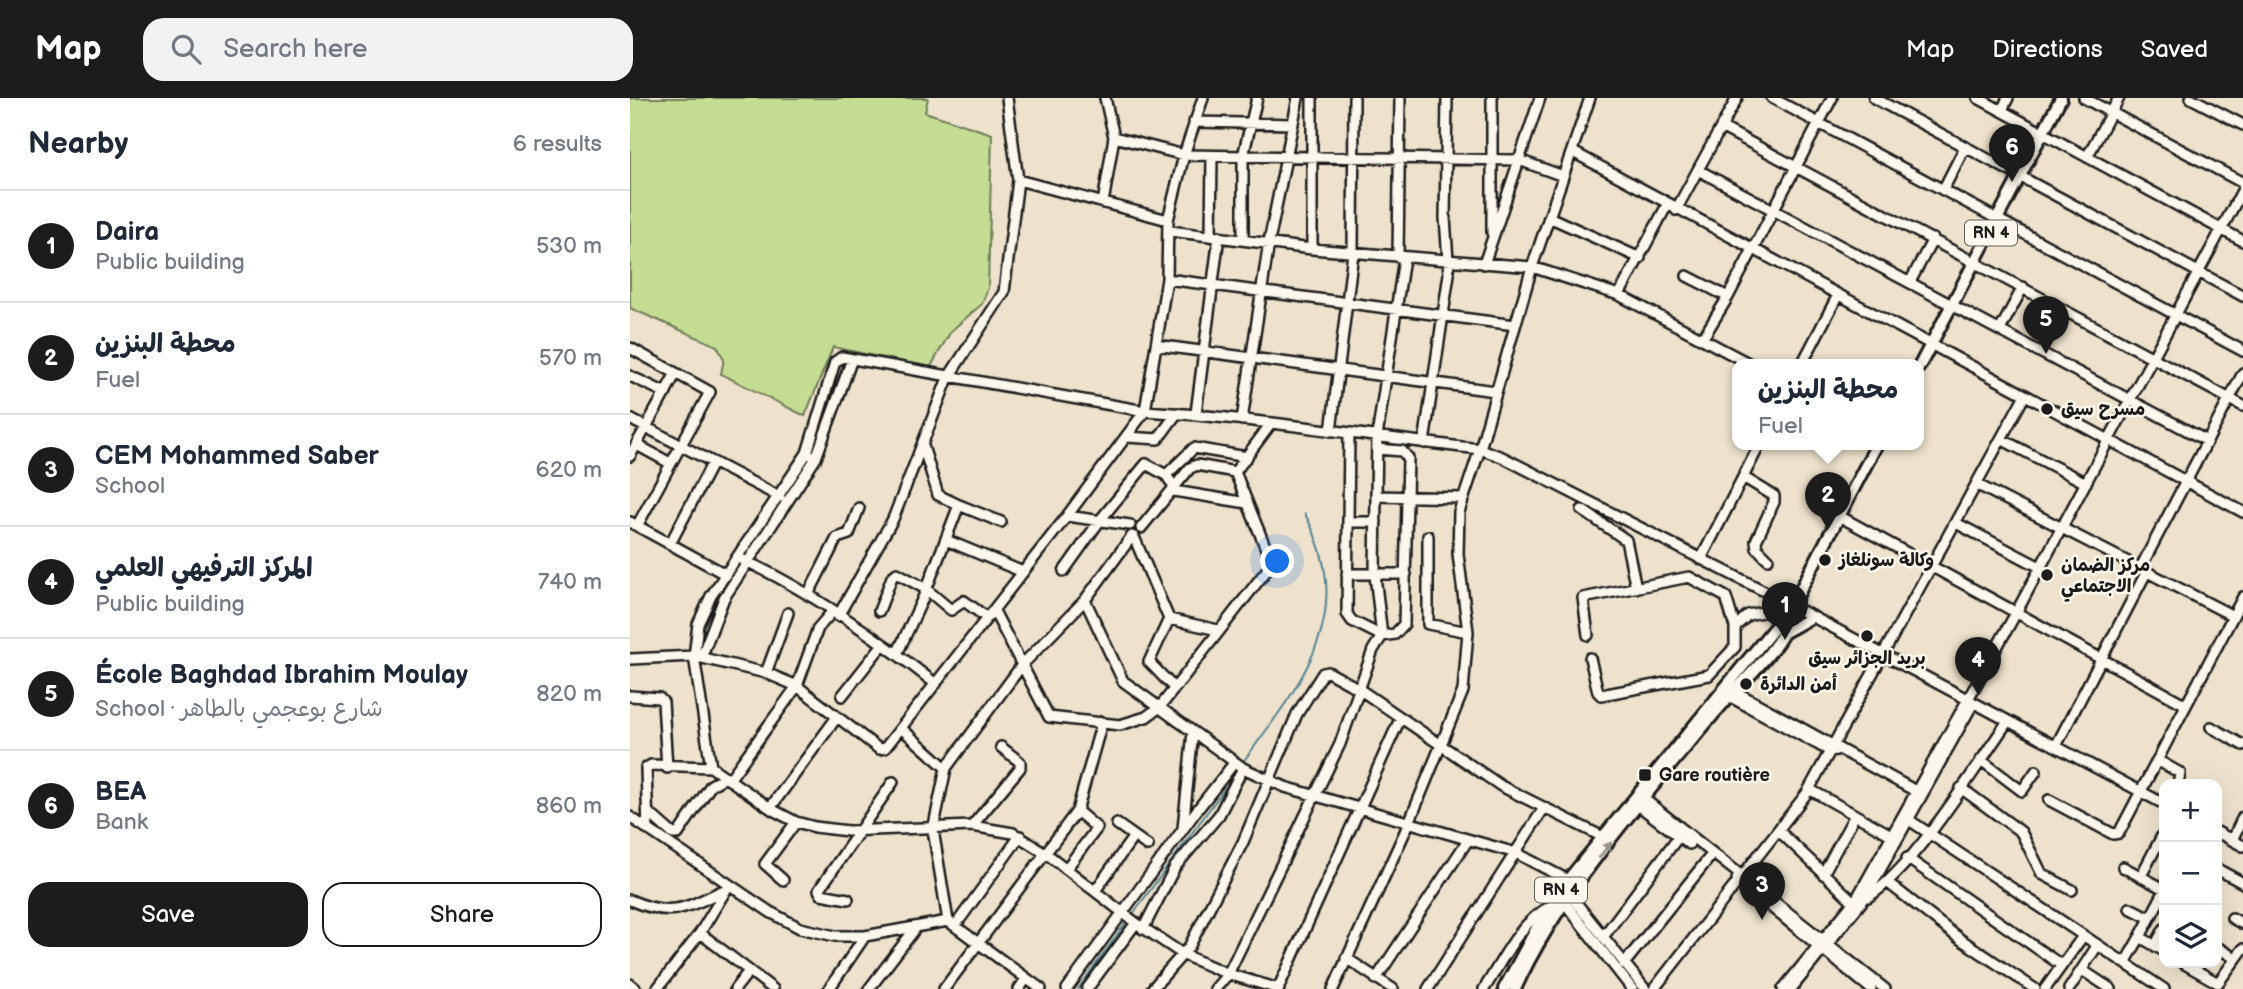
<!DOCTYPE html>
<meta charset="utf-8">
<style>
body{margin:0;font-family:"Balsamiq Sans","Playpen Sans Arabic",sans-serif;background:#f2f2f3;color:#1f2937}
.controls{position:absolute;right:21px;bottom:21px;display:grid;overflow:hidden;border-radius:14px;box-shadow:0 7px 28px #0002}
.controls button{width:63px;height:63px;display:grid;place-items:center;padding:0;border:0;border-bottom:2px solid #e0e1e3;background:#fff;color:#1f2937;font:35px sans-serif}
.you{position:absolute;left:648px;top:464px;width:24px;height:24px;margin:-18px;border:5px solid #fff;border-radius:50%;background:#1a73e8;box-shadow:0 0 0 10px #1a73e833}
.badge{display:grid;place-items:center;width:46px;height:46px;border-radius:50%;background:#1c1c1c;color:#fff;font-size:23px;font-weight:700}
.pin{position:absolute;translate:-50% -58px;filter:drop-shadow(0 2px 4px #0008)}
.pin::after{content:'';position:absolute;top:37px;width:24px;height:21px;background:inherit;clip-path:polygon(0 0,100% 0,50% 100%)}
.popup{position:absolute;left:1102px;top:261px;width:192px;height:91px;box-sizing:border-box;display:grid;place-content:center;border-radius:14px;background:#fff;filter:drop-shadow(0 2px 5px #0005);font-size:23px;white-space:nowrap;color:#747a83}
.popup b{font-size:26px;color:#1f2937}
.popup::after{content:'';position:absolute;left:50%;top:100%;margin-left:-14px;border:14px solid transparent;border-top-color:#fff}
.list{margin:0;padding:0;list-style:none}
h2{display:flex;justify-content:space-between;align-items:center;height:91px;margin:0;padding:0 28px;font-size:30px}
h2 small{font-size:23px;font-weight:400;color:#747a83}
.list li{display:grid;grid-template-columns:46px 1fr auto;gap:21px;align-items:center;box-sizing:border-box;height:112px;padding:0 28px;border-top:2px solid #e0e1e3}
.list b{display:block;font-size:26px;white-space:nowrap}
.list p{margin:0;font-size:23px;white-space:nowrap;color:#747a83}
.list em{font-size:23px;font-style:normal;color:#747a83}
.actions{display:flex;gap:14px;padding:21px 28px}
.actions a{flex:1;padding:16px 0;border:2px solid #1c1c1c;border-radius:21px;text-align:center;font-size:24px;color:#1c1c1c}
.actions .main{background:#1c1c1c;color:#fff}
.icon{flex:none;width:38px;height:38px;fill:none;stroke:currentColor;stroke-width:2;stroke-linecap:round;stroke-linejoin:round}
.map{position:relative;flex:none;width:1613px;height:891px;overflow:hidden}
header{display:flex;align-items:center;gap:42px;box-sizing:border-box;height:98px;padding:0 35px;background:#1c1c1c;color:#fff}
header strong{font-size:33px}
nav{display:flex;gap:38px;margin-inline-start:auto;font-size:24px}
.search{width:490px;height:63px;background:#f2f2f3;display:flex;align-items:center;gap:18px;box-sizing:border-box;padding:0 24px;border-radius:21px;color:#747a83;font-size:26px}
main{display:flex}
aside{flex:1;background:#fff}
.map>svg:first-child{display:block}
.green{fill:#c4dd93;stroke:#707c58;stroke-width:2}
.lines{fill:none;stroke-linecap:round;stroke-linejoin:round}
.stream{stroke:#578392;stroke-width:2}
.minor-casing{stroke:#1c1c1c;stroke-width:14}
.major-casing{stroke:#1c1c1c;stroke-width:16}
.minor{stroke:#fbf7ec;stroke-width:9}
.major{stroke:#fbf7ec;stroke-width:10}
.oneway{fill:#97948e}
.poi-dot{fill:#1c1c1c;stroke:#fbf7ec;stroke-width:2.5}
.labels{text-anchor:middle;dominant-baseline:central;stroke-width:5;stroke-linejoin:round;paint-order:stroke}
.shield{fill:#fbf7ec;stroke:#5f5e5a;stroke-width:2}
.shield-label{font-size:16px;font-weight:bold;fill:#1c1c1c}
.poi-label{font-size:18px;font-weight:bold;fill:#1c1c1c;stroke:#fbf7ec;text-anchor:start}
</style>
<header>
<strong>Map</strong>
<div class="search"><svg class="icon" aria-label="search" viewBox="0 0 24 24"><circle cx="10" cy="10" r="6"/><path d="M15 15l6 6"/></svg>Search here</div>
<nav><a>Map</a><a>Directions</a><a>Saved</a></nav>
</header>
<main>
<aside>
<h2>Nearby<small>6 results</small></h2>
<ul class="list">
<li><span class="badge">1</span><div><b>Daira</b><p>Public building</p></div><em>530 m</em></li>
<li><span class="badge">2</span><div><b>محطة البنزين</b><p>Fuel</p></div><em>570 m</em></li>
<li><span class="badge">3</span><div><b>CEM Mohammed Saber</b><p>School</p></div><em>620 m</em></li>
<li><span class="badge">4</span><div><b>المركز الترفيهي العلمي</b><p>Public building</p></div><em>740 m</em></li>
<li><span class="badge">5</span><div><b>École Baghdad Ibrahim Moulay</b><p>School · شارع بوعجمي بالطاهر</p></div><em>820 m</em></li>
<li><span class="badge">6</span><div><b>BEA</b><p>Bank</p></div><em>860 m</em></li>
</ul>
<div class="actions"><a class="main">Save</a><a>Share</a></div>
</aside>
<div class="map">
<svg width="1613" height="891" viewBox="0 0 1613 891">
<rect width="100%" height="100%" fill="#eee2cc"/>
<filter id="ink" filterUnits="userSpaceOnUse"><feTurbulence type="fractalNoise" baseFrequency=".0143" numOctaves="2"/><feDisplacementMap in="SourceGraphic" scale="14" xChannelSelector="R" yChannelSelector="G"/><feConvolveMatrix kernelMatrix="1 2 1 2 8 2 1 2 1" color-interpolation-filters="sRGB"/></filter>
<g filter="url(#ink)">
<!-- green -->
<path class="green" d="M0,0H298L295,14L362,36L358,190L352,206L321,233L300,270L203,249L175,318L91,276L94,261L87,248L0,210Z"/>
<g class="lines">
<!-- stream -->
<path class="stream" d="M613,664C671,585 729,518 675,416
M502,817L606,675
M448,891L498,822"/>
<!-- minor casing -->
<g class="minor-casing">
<path id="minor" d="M682,0V151
M1142,0L1613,253
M1244,0L1613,198
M1348,0L1613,143
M1454,0L1613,85
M1561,0L1613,27
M1372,12L1378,0
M564,24L663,26
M1091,29L1613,308
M484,39L554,57L889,62L933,78
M943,54L1613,414
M1457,59L1489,0
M1068,72L1577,343
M388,82L538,122
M1313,92L1335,49
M473,105L484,39L475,0
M1046,112L1107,0
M919,119L1010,160
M540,133L682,151L902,169L989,197L1120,266
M862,135V0
M581,138L582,58
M613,141V58L627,0
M768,159L770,0
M774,160L747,339L746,398L833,400
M854,166L910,0
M1057,178L1098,199
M537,181L885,227
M1280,184L1303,141
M989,197L1037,107
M1370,232L1393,189
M1073,240L1098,199L1202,0
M526,247L865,293
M0,250L80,294L7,428
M1172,266L1208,197
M0,278L36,295
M566,315L589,138
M0,321L150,399
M612,322L639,144L668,0
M701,333L723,155L724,0
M719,336L717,516L722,523L752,538L745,477L746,398
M498,339L528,341L547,315
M1371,341L1456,385
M794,345L819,176L815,120L817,0
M7,347L40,365
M181,357L186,360L222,261
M0,358L46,275
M1113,379L1144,398V404L1126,443L1127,450L1138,461
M1346,386L1603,518
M545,390L536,377L564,350L617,359
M544,393L617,405
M329,407L371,424
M952,412L996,442L1006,490
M437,418L500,427
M1209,418L1556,607
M0,424L95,476
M718,424H746
M1326,425L1410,469
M511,430L560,370L567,367L605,374L640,327
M798,438V526L838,534
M504,439L539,521L588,532
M316,442L393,474
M40,446L83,364
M107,459C178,491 245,538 306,586
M1071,461L1130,346
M1511,469L1613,275
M434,473L471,421L516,366L536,377
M717,476H776
M178,497L207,440L219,436L229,410
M455,502L493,583L613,670L655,689L886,755L938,782
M249,513L262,479L267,475L296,491L321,512L334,503L356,519
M364,513L419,619L490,627L516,619L530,609L640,468L639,458L605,374
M208,518L263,421L318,280L374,194L388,82L377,0
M539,521L519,564L544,590
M1105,529L1118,517L1146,511
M958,537L953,500L1059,479L1096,499L1105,529V549L1079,577L971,597L968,594L960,560
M267,556L293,500L329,407L308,397L293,348
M71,560L94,500L186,360
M0,561L64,558L136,575L167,588L249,651L255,650L437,418L515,313L537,181L538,122L554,57L573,0
M136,575L158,515
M1104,593L1291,696
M0,598L29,600L33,604L37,670
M212,598L253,546
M1099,598L1200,653L1206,652
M1581,629L1613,647
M272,631L316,670
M1426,648L1517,473
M1351,662L1392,693L1406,673
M1527,662L1550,675L1548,686
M81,669L64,558L68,526L81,498L177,355L205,264L212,259L515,313C627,320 739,339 850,351L872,359L1138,495L1534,706
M99,682L167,588L188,530L202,514
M1331,690L1391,734L1412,776L1442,792
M1179,691L1261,737
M1009,697L1255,891
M1419,702L1483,736L1489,735L1613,499
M1004,704L1059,746
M140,710L207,619
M18,714L43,736H48L81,687L94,680
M0,719L140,814L170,830L205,838H235L318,823
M1279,722L1534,891
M487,726L518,748
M342,728L390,670V664L371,649
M553,730L563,634
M18,732L16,670L21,667L81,669L143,712L166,724L185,729L218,733L342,728L383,735L417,756L506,825L554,857L598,876L649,891
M1149,733L1227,807
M1587,734L1613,748
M1602,742L1613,719
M1277,760L1431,867
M1493,769L1534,791
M436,771L467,730L447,713
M1587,771L1613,785
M1193,776L1225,717
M1511,778L1534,734
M1107,781L1241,891
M153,782L135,766L166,724
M1257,784L1330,841L1405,891
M465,793L504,738
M940,797L1015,891
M1238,799C1284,770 1345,670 1378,623
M218,801L191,796L189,792L263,684
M0,802C41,820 56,810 94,792
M934,804L1002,891
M1500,810L1520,820
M1602,820L1613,826
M325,828L390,738
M513,831L545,769L589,717L613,670
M70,835L143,891
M973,839L1049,738
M1510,839L1534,794
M1525,848L1534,831
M1587,849L1606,861
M716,860L763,891
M1495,865L1510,839L1534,853
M1553,865L1588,885L1613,851
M994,866L1079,760
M1452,872L1481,891
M746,881L838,742
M0,886L6,891
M27,891L70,835L99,787
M105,891L119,873
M199,891L235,838
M239,891L285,831
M314,891L447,713L472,624
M389,891L396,881
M411,891L318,823L303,732L316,670L392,567L455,502L502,438
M437,891L564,716L604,665
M457,891L506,825
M522,891L559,849L613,744L667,616L693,575L698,574L729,591L871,688L971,738
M585,891L598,876L710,646L743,552L752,538L765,536L774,526L778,360L772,353L747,351
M648,891L770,621
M703,891L779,725L833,593L838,534L828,456L829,414L850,351L902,169L960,0
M798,891L914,710
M854,891C873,862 889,824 921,808
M1024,891L1177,695L1395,297
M1153,891L1227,800L1386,515L1613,91
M1161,891L1234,801L1341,609L1339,601
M1415,891L1453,838
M1439,891L1467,848"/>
</g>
<!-- major casing -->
<g class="major-casing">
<path id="major" d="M1289,269L1431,0
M1138,495L1146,511L1147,529
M1155,534L1182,519
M874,891L907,830L938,782L1162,508L1247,346
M885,891C928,795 1014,699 1082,618C1105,590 1151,552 1161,518"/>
</g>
<!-- minor -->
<use href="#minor" class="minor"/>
<!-- major -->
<use href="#major" class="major"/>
</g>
<!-- one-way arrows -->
<defs><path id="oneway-solid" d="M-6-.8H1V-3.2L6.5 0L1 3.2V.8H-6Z" transform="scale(1.75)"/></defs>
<use class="oneway" href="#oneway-solid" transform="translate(975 752) rotate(-52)"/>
</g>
<!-- markers -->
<g class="poi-dot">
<circle cx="1417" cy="311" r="7"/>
<circle cx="1195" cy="462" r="7"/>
<circle cx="1417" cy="477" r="7"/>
<circle cx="1237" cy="538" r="7"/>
<circle cx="1116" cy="586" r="7"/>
<rect x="1008" y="670" width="14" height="14" rx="3.5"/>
</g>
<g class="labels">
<!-- shield labels -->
<g class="shield">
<rect x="1335" y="122.5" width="52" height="25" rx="5"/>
<rect x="905" y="779.5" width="52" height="25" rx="5"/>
</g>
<g class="shield-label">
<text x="1361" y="135">RN 4</text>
<text x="931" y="792">RN 4</text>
</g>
<!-- poi labels -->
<g class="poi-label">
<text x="1431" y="311">مسرح سيق</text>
<text x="1209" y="462">وكالة سونلغاز</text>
<text x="1431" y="467">مركز الضمان<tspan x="1431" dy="21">الاجتماعي</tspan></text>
<text x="1237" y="560" text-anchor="middle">بريد الجزائر سيق</text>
<text x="1130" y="586">أمن الدائرة</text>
<text x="1029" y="677">Gare routière</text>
</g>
</g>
</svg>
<div class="controls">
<button>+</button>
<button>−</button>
<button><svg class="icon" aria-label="layers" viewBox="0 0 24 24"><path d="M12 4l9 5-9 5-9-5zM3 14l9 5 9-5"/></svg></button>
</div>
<div class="you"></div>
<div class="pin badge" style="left:1155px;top:542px">1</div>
<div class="pin badge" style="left:1198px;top:432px">2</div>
<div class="popup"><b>محطة البنزين</b>Fuel</div>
<div class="pin badge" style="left:1132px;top:822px">3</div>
<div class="pin badge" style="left:1348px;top:597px">4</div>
<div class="pin badge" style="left:1416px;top:256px">5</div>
<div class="pin badge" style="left:1382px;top:84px">6</div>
</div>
</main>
